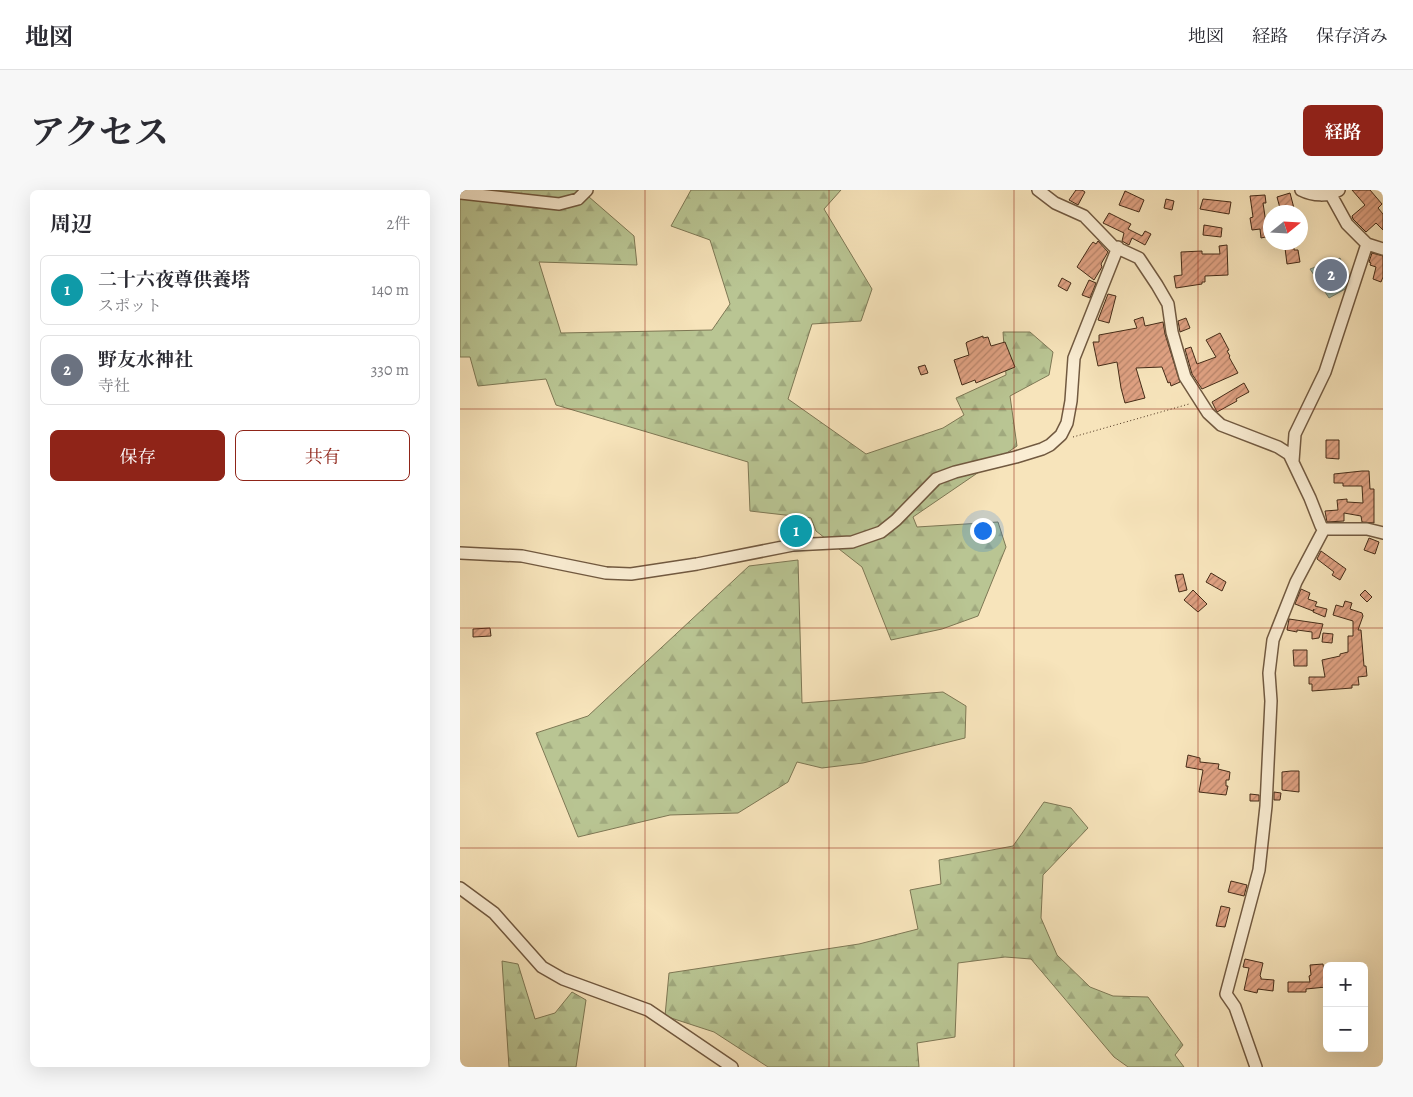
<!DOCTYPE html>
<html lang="ja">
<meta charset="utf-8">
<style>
body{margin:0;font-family:Alegreya,"Noto Serif JP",serif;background:#f7f7f7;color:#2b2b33}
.controls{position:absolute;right:15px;bottom:15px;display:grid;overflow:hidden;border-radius:8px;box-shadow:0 5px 20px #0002}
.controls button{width:45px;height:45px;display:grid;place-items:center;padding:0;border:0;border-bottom:1px solid #e1e1e2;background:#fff;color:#2b2b33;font:25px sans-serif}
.compass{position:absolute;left:803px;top:15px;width:45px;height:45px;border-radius:50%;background:#fff;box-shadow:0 5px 20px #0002;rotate:72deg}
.you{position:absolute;left:522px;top:340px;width:18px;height:18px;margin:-12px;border:4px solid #fff;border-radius:50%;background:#1a73e8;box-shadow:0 0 0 8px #1a73e833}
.badge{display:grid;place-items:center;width:32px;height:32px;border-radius:50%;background:#8f2418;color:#fff;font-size:16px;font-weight:700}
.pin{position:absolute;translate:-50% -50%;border:2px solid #fff;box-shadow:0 1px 5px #0006}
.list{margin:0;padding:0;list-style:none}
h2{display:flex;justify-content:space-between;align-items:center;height:65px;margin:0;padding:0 20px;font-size:21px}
h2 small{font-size:16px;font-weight:400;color:#7c7c81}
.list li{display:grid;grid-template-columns:32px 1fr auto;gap:15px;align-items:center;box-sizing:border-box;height:70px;margin:0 10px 10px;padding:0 10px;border:1px solid #e1e1e2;border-radius:8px}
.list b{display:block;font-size:19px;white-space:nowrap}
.list p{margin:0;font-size:16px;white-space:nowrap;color:#7c7c81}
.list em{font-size:16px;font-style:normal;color:#7c7c81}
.actions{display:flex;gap:10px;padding:15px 20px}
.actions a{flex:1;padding:11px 0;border:1px solid #8f2418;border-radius:8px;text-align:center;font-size:18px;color:#8f2418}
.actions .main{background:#8f2418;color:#fff}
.map{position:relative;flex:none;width:923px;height:877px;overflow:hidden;border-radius:8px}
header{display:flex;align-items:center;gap:30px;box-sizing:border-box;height:70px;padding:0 25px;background:#fff;border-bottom:1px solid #e1e1e2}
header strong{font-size:24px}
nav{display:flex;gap:28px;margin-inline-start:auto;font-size:18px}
.intro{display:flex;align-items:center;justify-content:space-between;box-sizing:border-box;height:120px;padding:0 30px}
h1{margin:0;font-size:35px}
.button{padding:12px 22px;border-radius:8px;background:#8f2418;color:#fff;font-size:18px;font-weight:700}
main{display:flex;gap:30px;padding:0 30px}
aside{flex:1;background:#fff;border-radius:8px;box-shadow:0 5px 20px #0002}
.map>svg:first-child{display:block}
.forest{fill:url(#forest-firs);stroke:#7e7855}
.water{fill:url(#water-ripples);stroke:#798473}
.building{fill:url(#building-hatch);stroke:#442b17}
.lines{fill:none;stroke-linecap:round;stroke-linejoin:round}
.minor-casing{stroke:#715940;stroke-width:14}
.path{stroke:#442b17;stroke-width:1;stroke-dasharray:1 2.5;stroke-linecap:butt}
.minor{stroke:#faedd3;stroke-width:11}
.grid{fill:none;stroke:#8f2418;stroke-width:1;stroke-opacity:0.55}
</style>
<header>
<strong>地図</strong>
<nav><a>地図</a><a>経路</a><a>保存済み</a></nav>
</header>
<div class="intro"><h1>アクセス</h1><a class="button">経路</a></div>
<main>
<aside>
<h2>周辺<small>2件</small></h2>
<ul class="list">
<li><span class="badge" style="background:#0f9aa8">1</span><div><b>二十六夜尊供養塔</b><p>スポット</p></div><em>140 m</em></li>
<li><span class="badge" style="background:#6b7280">2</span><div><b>野友水神社</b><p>寺社</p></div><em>330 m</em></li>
</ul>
<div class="actions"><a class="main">保存</a><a>共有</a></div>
</aside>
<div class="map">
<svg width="923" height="877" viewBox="0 0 923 877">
<defs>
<pattern id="forest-firs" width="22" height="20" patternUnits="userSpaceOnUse" patternTransform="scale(1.25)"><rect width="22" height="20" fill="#b9c593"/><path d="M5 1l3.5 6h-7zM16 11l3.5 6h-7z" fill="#a0a97e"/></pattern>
<pattern id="water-ripples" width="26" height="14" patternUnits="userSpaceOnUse" patternTransform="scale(1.25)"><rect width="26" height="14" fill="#9dbfb1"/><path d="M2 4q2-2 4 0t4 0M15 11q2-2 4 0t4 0" fill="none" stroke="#829b8f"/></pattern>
<pattern id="building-hatch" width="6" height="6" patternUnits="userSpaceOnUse" patternTransform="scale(1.25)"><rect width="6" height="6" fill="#dfa182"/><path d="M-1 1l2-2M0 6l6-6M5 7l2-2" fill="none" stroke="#b68369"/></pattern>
</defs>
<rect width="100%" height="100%" fill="#f7e4bb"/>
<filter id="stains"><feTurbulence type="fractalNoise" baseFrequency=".004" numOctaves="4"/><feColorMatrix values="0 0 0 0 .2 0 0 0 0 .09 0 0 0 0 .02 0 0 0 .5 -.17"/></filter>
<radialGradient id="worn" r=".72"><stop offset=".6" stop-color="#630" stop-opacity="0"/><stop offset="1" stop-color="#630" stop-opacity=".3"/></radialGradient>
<!-- forest -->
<path class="forest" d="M35,0H121L174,46L177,75L79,72L101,143L252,140L270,114L250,50L211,36L231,0H381L364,19L412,99L401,131L352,134L328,209L406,264L483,238L504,225L496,208L546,185L543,142H570L593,162L589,185L550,206L557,256L453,327L457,337L538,332L546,357L518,426L482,439L431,450L402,377L356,341L351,328L290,321L288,272L96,215L86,189L18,196L10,167H0V8L36,2Z
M338,370L342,513L483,502L506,516L505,548L403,573L362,578L337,572L328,592L278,623L210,625L118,647L76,543L128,526L289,376Z
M584,612L611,618L628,638L583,685L581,728L597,765L630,797L653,806L688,807L723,855L715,865L724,877H668L654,867L571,769L545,767L498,773L495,847L457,853L459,877H308L254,842L205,826L209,783L399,754L458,739L450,700L481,694L479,670L553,656Z
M42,771L58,774L75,829L95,823L112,802L126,810L116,877H49Z"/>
<!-- water -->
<path class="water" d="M880,68L890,91L887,98L869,108L850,79Z"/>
<!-- building -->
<path class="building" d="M616,0H622L625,2L618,15L609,10Z
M892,0H910L922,14L918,18L923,24V40L916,33L906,42L893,29L892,26L905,15Z
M665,1L684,10L679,22L659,15Z
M830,3L835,22H821L817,7Z
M805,5L806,13H803L807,40H810V46L801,48L800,39L792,40L790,28L793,27L790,6Z
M706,9L714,11L712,20L704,18Z
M743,9L771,12L769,24L740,19Z
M649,23L671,34L668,39L682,46L685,41L691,44L685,55L672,48L669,55L662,51L664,43L643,33Z
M744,35L762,38L761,47L743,45Z
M638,51L648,62L641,74L642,77L634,90L617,77L630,56L633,52L636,54Z
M767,55L768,85L745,86V92H742V94L716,98L714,86L722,85L721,62L742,61V64H760L759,56Z
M834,56V60H838L840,72L827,74L825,58Z
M912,63L923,66V87L921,92L913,89L916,77L910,75L911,73L909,72Z
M602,88L611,93L607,101L598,96Z
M629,90L636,93L630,108L622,105Z
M648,104L656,106L649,133L638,130Z
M683,127L685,136L703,132L705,144L720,192L711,196L710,192L708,193L702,177L676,178L685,208L665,213L661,198L657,172L638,176L633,152H639V145L677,138L674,130Z
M726,128L730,138L720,142L718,131Z
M760,143L769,160L767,161L770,166L769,167L778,183L742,199L732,184L725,159L731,157L737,174L756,167L746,150Z
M523,146V148L528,147L531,156L545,152L555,177L516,193L515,190L502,195L494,170L509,165L506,153L507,152Z
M465,175L468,183L461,185L458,177Z
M784,193L789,202L776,209L777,211L757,222L752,212Z
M866,250H879V269L866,268Z
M902,281H909L910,299H914V333L902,332L901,326L884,323V331L867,332L865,321L878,320L877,310L887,309V312L903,313L902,296H883V293H874V284Z
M909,348L919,352L915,364L904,360Z
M861,361L886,379L880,390L872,385L874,382L857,369Z
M751,383L766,392L762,401L746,392Z
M723,384L727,400L719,402L715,385Z
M841,399L850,403L848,409L857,412L855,416L867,419L865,427L853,422L854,419L853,421L835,414Z
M733,400L747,414L738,422L724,410Z
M905,400L912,407L907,412L900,405Z
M885,411L892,413L890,419L902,423L903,426L898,440H901L904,476H906L907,486L898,487L899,495H892V498L852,501V494H849V487H865L862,470L880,466V464L888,462V446H893V431L873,425L876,415L883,417Z
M829,429L863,434L859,448L852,449V442L837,440V442L827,440Z
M30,438L31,446L13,447V439Z
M863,443L873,444L872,453L862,452Z
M833,460H847V476H834Z
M728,565L740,568V572L759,574L758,579L770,582L769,590H766V596H768L766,605L739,602L743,580L726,577Z
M831,581H839V602L822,600V582Z
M814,602L821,603L820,610H814Z
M790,604L799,605V611H790Z
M771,691L787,695L784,706L768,702Z
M761,716L770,718L765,737L756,736Z
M785,769L803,773L800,786L801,787V789L814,790L813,801L798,799L797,803L784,800L789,778L783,777Z
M863,774L866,797L846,799V802H828V792H850L849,786L851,785L850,775Z"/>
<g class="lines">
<!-- minor casing -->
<g class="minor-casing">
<path id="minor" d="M578,0L595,13L624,26L653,56L679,68L697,95L708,114L712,142L725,187L748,223L761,235L818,257L829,264L850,308L861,336L864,339H907L923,343
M841,0C853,6 868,7 879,0
M0,3L99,14L118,9L127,0
M871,5L887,34L907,54L923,59
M833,271L835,244L865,182L907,54
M0,363L62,366L146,383L171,384L237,374L333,355L392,352L421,342L436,330L476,289L495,282L556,267L582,259L590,255L601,245L607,233L611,211L614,168L658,57
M0,698L34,723L82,777L103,789L188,820L272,877
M796,877L775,817L766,804L799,680L806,616L811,511L809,483L813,450L836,392L864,339"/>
</g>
<!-- path -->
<path class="path" d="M613,247L729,214"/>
<!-- minor -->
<use href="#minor" class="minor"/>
</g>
<!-- grid -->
<path class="grid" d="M185,0V877M369,0V877M554,0V877M738,0V877M0,219H923M0,438H923M0,658H923"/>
<rect width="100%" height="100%" filter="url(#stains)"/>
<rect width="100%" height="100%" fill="url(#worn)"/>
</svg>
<div class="controls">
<button>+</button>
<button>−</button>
</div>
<svg class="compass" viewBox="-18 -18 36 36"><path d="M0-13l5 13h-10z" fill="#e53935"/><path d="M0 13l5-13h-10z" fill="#7c7c81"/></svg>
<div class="you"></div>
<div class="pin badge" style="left:336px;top:341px;background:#0f9aa8">1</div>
<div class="pin badge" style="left:871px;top:85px;background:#6b7280">2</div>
</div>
</main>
